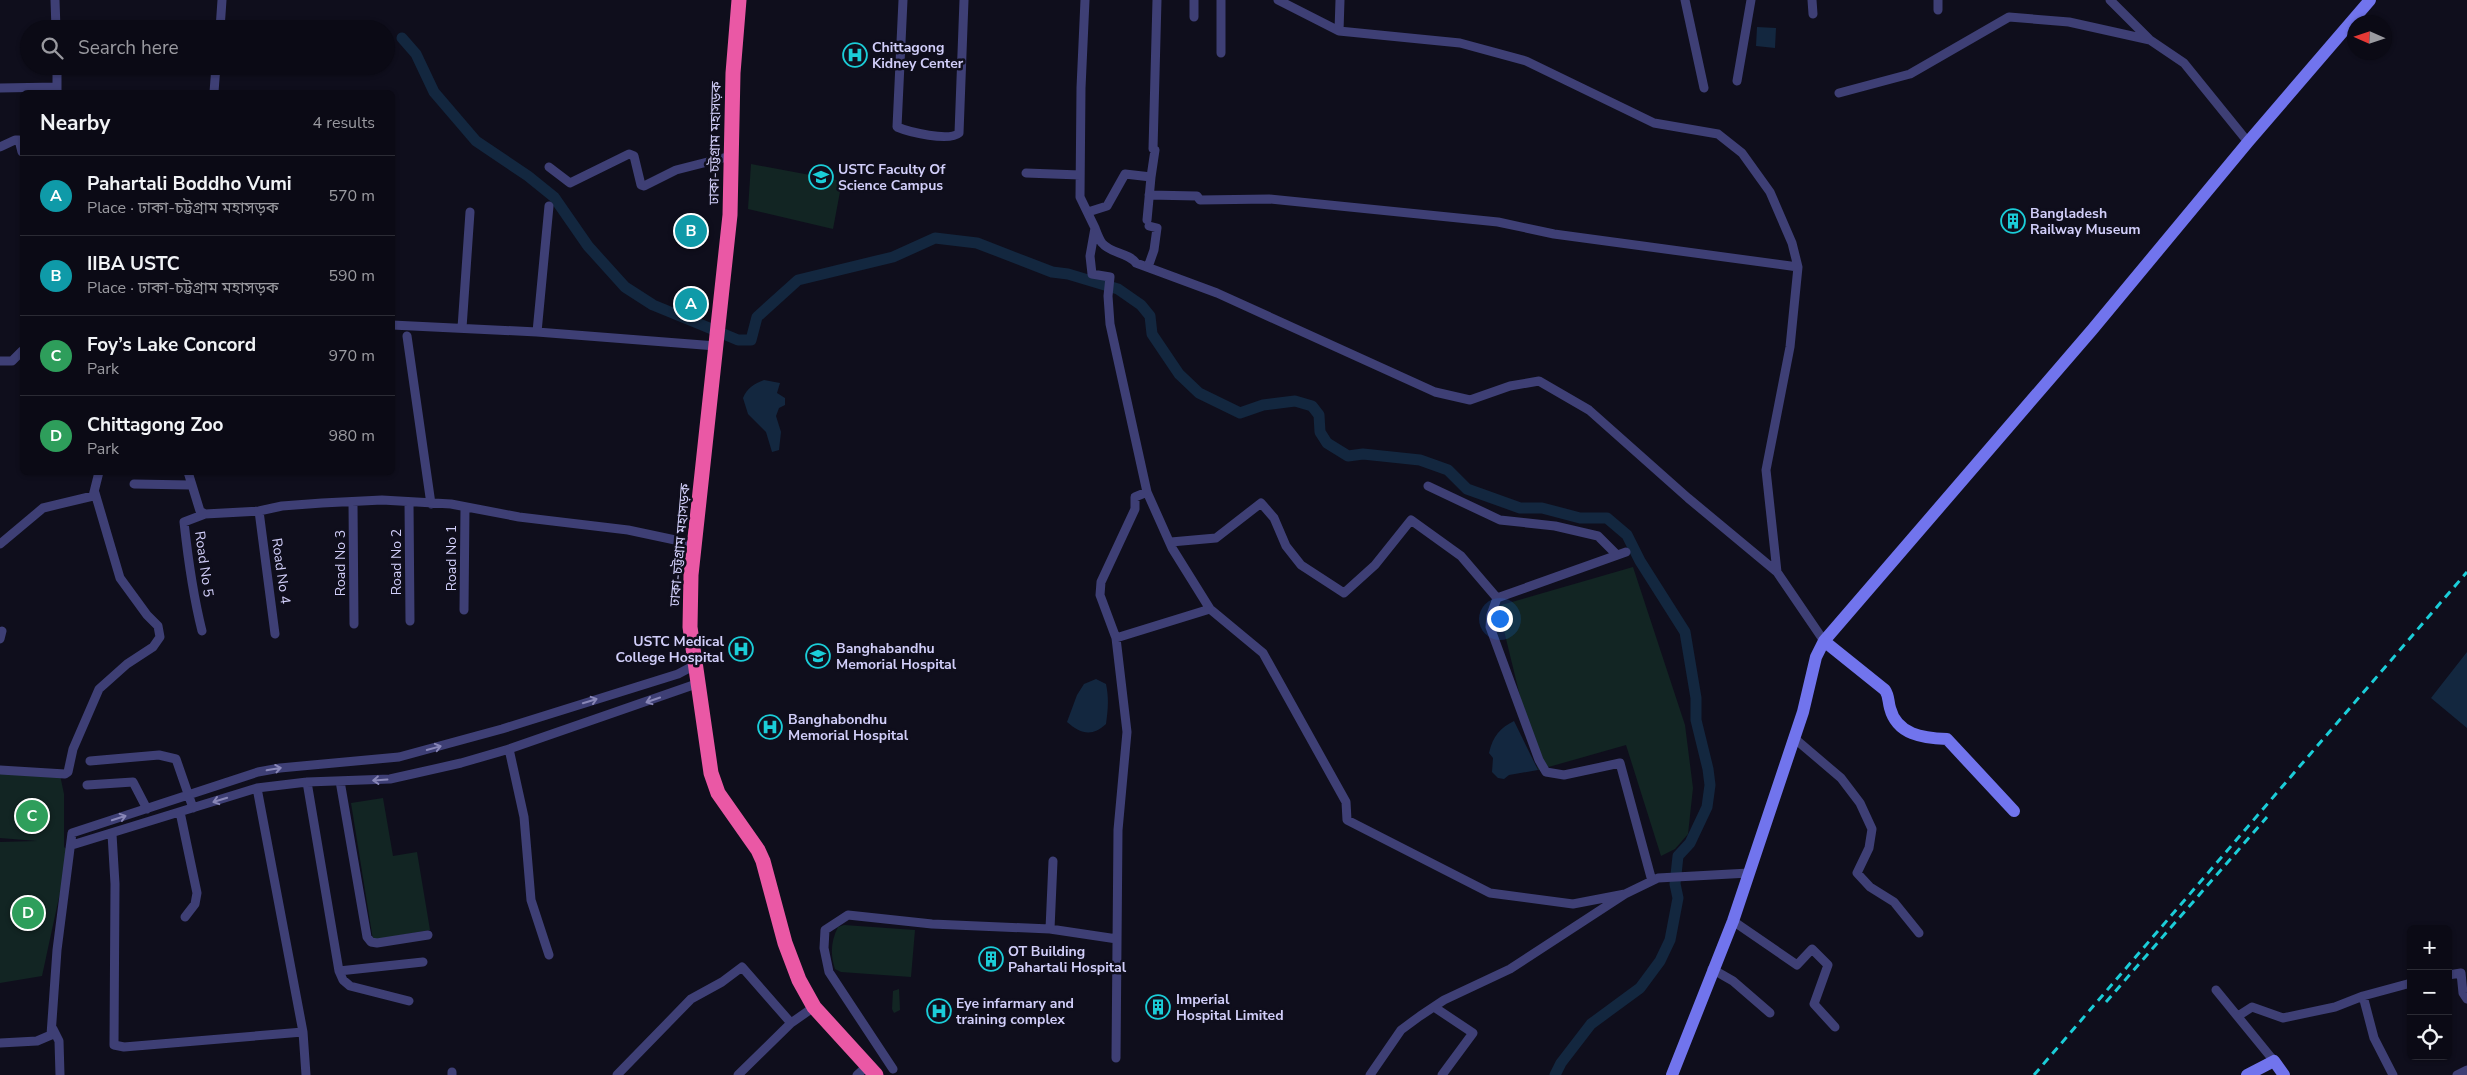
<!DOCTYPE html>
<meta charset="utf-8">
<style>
body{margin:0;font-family:"Nunito Sans","Noto Sans Bengali",sans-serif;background:#191822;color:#f1f3f6}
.controls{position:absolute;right:15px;bottom:15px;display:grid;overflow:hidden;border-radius:8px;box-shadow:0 1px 4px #0004}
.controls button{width:45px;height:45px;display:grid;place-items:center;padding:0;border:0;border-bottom:1px solid #2b2b34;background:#0b0a15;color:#f1f3f6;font:25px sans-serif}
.compass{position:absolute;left:2347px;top:15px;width:45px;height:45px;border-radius:50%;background:#0b0a15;box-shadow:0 1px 4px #0004;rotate:273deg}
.you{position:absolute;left:1499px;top:618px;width:18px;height:18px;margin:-12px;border:4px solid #fff;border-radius:50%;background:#1a73e8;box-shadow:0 0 0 8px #1a73e833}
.badge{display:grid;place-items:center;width:32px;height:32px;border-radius:50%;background:#2563eb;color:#fff;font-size:16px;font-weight:700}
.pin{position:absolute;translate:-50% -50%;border:2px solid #fff;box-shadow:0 1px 5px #0006}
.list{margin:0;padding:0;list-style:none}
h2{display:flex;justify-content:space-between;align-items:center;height:65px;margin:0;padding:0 20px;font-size:21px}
h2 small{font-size:16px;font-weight:400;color:#9a9aa0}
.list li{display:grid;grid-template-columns:32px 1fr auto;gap:15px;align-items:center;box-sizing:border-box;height:80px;padding:0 20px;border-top:1px solid #2b2b34}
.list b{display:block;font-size:19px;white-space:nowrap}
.list p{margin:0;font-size:16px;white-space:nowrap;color:#9a9aa0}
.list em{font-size:16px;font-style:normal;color:#9a9aa0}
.icon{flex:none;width:28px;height:28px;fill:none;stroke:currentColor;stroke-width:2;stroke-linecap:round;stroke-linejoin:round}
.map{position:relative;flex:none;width:2467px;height:1075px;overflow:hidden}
.search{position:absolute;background:#0b0a15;box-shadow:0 1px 4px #0004;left:20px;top:20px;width:375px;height:55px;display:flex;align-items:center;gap:12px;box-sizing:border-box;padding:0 18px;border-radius:28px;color:#9a9aa0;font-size:19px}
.panel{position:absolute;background:#0b0a15;box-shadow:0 1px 4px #0004;left:20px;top:90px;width:375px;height:385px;border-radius:8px}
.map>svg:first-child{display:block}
.green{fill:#122523}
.water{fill:#13273f}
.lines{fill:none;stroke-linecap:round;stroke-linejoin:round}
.canal{stroke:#13273f;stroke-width:11}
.street{stroke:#3e3f75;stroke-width:9}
.secondary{stroke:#7174ed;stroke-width:12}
.highway{stroke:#ea58a5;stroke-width:15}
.rail{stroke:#1bcdd8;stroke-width:3;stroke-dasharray:8 6;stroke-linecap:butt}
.oneway{stroke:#8886b7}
.labels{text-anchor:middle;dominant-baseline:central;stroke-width:5;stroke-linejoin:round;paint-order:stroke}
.poi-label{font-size:14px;font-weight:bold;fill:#d1cef9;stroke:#0f0e1c;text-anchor:start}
.street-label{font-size:14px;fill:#d1cef9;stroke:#0f0e1c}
</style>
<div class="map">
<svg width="2467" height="1075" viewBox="0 0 2467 1075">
<rect width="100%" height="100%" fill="#0f0e1c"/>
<!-- green -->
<path class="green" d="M751,164L842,181L833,229L748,209Z
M1633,567L1685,725L1693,788L1688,834L1675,849L1661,856L1626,745L1538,770L1498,606Z
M0,770H59L64,794V847L69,851L42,976L0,983V842L37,841L0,838Z
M383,798L393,856L417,852L430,930L373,940L351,803Z
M844,925L915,930L911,977L841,972L835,969C830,954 831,941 838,927Z
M899,989L900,1010L894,1013L892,1009L893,991Z"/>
<!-- water -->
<path class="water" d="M1757,27L1776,28L1775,48L1756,46Z
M764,380L780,383L777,393L785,398V405L779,408L776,416L781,432L779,450L772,452L766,432L748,414L743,398C747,388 754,384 764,380Z
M2467,652V728L2431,698Z
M1096,679L1106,684C1109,698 1108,710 1106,724C1092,737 1081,734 1067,722L1077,695L1084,684Z
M1514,721L1538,770L1509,775L1504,779L1498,778L1492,772L1493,758L1489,753C1493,736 1500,728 1514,721Z"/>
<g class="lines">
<!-- canal -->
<path class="canal" d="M402,38L416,54L434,92L476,141L528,176L554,197L588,246L625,287L653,305L702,325L738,340H751L757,317L798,280L893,257L935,238L977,243L1052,272L1068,274L1118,289L1141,305L1150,316L1152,334L1179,374L1199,393L1240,413L1263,405L1295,401L1312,406L1319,415L1320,432L1327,443L1348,456L1363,454L1420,460L1448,470L1467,489L1520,508H1542L1580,518H1607L1627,535L1640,561L1685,632L1696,698V720L1708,769L1710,785L1707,807L1690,843L1678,856L1675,884L1678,898L1670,940L1660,961L1640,988L1591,1024L1561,1063L1555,1075"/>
<!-- street -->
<path class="street" d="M55,0L56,29
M903,0L897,127C909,132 949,142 959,133L964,0
M1085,0L1081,88L1080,197L1095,228L1090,256L1092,274L1110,277L1108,296L1110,324L1147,492L1135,497V509L1101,582L1100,595L1116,638L1127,732L1118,830L1116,1058
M1278,0L1339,31L1460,43L1526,61L1654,123L1718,134L1742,153L1770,192L1792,243L1798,267L1790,347L1766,470L1777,572L1824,641
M1685,0L1704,88
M1812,0L1813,14
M2110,0L2149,39
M1938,10V0
M1194,17V0
M220,29L222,0
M1339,31L1340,0
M1221,53V0
M57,66V92
M1737,81L1751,0
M0,88L57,87
M214,92L216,66
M1839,93L1910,74L2009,17L2069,22L2150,40L2184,63L2248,142
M0,147L15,140H19L22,152
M549,167L570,183L629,154L634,156L641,185L644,186L676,170L731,156
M1026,173L1080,175
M1149,195L1197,196L1200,200L1269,199L1498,222L1554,234L1798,267
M1088,212L1107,206L1125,174L1151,177L1155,150L1153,149L1157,0
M1147,220L1151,177
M1095,228C1097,233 1099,239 1102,243C1111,254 1128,252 1136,263L1217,293L1435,392L1470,400L1510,386L1539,381L1589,410L1688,498L1777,572
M1148,267L1154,250L1157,228L1149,226
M392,325L537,332L716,346
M462,328L470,212
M537,332L549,206
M407,336L431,504
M0,361H12L22,351
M188,472L200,511L205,514
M134,484L190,485
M1428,486L1500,520L1555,526L1598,536L1617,555
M1147,492L1172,548L1210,609L1263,653L1346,802L1347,820L1490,893L1573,904L1625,894
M409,502L410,621
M353,503L354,624
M259,511L275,634
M1171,542L1216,538L1261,503L1274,518L1286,546L1301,565L1344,593L1375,565L1411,520L1461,556L1497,598
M0,544L43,508L93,496L99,472
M1626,552L1497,598L1491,615L1490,627L1539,760L1546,772L1564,775L1620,763L1652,881
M464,610L465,507
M202,631C193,595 188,559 184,522L205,514L259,511L282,506L322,503L382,500L451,504L519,517L628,530L694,544
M1116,638L1210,609
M0,639L2,631
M1794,738L1841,778L1860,803L1872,829L1869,848L1857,873L1870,887L1894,902L1919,933
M509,749L524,817L531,900L549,955
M90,761L159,755L176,759L193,808
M0,770L65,774L68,772L73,749L99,689L127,664L153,647L160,637L158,626L147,615L120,578L95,493
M340,781L367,937L371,942L377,943L428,935
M307,782L339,971L343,980L350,986L409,1001
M87,785L133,782L147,809
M257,788L303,1032
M180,812L197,893L195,904L185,917
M112,834L115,884L114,1045L124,1047L303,1032L306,1075
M72,845L257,788L307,782L390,779L461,763L509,749L699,683
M1733,921L1797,965L1812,949L1828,965L1814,1004L1835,1027
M1050,929L1117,939
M1712,969L1733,981L1770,1013
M339,971L423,962
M2448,975L2461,973L2463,993L2467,999
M2216,990L2274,1061
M2363,996L2374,1038L2393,1075
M1434,1007L1473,1033L1442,1075
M2238,1016L2252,1007L2283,1018L2335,1007L2363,996L2411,983
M53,1029L59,1041L60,1075
M0,1043L37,1041L51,1035L57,950L72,833L258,772L280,768L399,757L502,729L678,674L695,665
M893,1069L829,972L824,948L825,930L848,915L932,924L1050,929L1053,861
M452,1075V1072
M617,1075L691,999L722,982L742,967L791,1023
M738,1075L791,1023L814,1007
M857,1075L867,1066
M1370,1075L1401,1030L1420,1016L1444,1000L1510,969L1625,894L1658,878L1749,873
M2457,1075L2467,1070"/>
<!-- secondary -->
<path class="secondary" d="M1824,641L1885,690C1889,696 1888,701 1890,708C1897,735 1923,738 1947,739L2014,811
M1672,1075L1733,921L1803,712L1816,657L1824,641L2092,330L2248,142L2370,0
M2247,1075L2274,1061L2284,1075"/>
<!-- highway -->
<path class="highway" d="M739,0L733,73L730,215L691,575L690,627L711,773L718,793L758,850L763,861L785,943L799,980L814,1007L876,1075"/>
<!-- rail -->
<path class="rail" d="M2106,1002L2267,817
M2034,1075L2467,572"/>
</g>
<!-- one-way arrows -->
<defs><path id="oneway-shaft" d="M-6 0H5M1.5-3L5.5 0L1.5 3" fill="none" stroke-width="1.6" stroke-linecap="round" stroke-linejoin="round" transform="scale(1.25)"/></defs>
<g class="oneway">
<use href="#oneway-shaft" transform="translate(653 700) rotate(161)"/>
<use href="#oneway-shaft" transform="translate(590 701) rotate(-17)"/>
<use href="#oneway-shaft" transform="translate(434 748) rotate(-15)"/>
<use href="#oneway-shaft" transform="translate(274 769) rotate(-10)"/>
<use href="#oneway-shaft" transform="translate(380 780) rotate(176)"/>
<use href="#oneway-shaft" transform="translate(220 800) rotate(163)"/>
<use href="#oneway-shaft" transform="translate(119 818) rotate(-18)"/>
</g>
<!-- icons -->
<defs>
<g id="hospital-ring" transform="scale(1.25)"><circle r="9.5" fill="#0f0e1c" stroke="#1bcdd8" stroke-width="1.5"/><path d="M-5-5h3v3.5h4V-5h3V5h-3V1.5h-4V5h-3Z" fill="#1bcdd8"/></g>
<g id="university-ring" transform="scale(1.25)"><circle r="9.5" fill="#0f0e1c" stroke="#1bcdd8" stroke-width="1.5"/><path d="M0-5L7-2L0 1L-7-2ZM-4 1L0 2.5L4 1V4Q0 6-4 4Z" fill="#1bcdd8"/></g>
<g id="building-ring" transform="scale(1.25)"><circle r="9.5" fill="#0f0e1c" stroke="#1bcdd8" stroke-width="1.5"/><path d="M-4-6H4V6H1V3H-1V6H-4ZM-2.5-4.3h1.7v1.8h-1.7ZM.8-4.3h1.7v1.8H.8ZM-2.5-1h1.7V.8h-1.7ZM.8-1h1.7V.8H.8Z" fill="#1bcdd8"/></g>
</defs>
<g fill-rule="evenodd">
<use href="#hospital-ring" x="855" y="55"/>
<use href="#university-ring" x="821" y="177"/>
<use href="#building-ring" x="2013" y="221"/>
<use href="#hospital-ring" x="741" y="649"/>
<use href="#university-ring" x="818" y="656"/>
<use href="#hospital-ring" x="770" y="727"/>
<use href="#building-ring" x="991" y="959"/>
<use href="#building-ring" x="1158" y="1007"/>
<use href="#hospital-ring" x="939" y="1011"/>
</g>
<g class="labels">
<!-- poi labels -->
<g class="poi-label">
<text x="872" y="47">Chittagong<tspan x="872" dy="16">Kidney Center</tspan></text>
<text x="838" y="169">USTC Faculty Of<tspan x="838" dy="16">Science Campus</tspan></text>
<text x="2030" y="213">Bangladesh<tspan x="2030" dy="16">Railway Museum</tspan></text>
<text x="724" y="641" text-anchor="end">USTC Medical<tspan x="724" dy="16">College Hospital</tspan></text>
<text x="836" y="648">Banghabandhu<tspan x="836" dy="16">Memorial Hospital</tspan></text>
<text x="788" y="719">Banghabondhu<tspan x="788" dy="16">Memorial Hospital</tspan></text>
<text x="1008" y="951">OT Building<tspan x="1008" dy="16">Pahartali Hospital</tspan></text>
<text x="1176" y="999">Imperial<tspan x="1176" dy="16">Hospital Limited</tspan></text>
<text x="956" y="1003">Eye infarmary and<tspan x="956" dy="16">training complex</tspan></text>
</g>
<!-- street labels -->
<g class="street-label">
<text transform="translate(715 143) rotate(-89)">ঢাকা-চট্টগ্রাম মহাসড়ক</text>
<text transform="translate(680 545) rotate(-85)">ঢাকা-চট্টগ্রাম মহাসড়ক</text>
<text transform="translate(451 558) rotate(-90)">Road No 1</text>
<text transform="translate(396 562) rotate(-90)">Road No 2</text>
<text transform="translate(340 563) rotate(-90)">Road No 3</text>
<text transform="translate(204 564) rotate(82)">Road No 5</text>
<text transform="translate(281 571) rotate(82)">Road No 4</text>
</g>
</g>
</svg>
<div class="controls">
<button>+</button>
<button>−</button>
<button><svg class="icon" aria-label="locate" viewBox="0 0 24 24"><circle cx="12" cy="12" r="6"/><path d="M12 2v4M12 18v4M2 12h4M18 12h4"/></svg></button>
</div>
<svg class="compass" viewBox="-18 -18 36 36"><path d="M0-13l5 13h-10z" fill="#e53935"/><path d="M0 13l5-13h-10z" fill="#9a9aa0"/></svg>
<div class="you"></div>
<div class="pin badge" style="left:691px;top:304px;background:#0f9aa8">A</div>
<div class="pin badge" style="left:691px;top:231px;background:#0f9aa8">B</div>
<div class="pin badge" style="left:32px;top:816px;background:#2e9e5b">C</div>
<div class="pin badge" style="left:28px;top:913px;background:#2e9e5b">D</div>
<div class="search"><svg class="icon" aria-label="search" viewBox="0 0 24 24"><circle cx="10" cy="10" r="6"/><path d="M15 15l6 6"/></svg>Search here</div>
<section class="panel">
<h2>Nearby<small>4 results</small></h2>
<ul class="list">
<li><span class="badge" style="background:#0f9aa8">A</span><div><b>Pahartali Boddho Vumi</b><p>Place · ঢাকা-চট্টগ্রাম মহাসড়ক</p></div><em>570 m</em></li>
<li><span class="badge" style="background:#0f9aa8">B</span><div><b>IIBA USTC</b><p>Place · ঢাকা-চট্টগ্রাম মহাসড়ক</p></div><em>590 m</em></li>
<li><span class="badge" style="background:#2e9e5b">C</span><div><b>Foy’s Lake Concord</b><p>Park</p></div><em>970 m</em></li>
<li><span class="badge" style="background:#2e9e5b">D</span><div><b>Chittagong Zoo</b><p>Park</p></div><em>980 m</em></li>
</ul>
</section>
</div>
